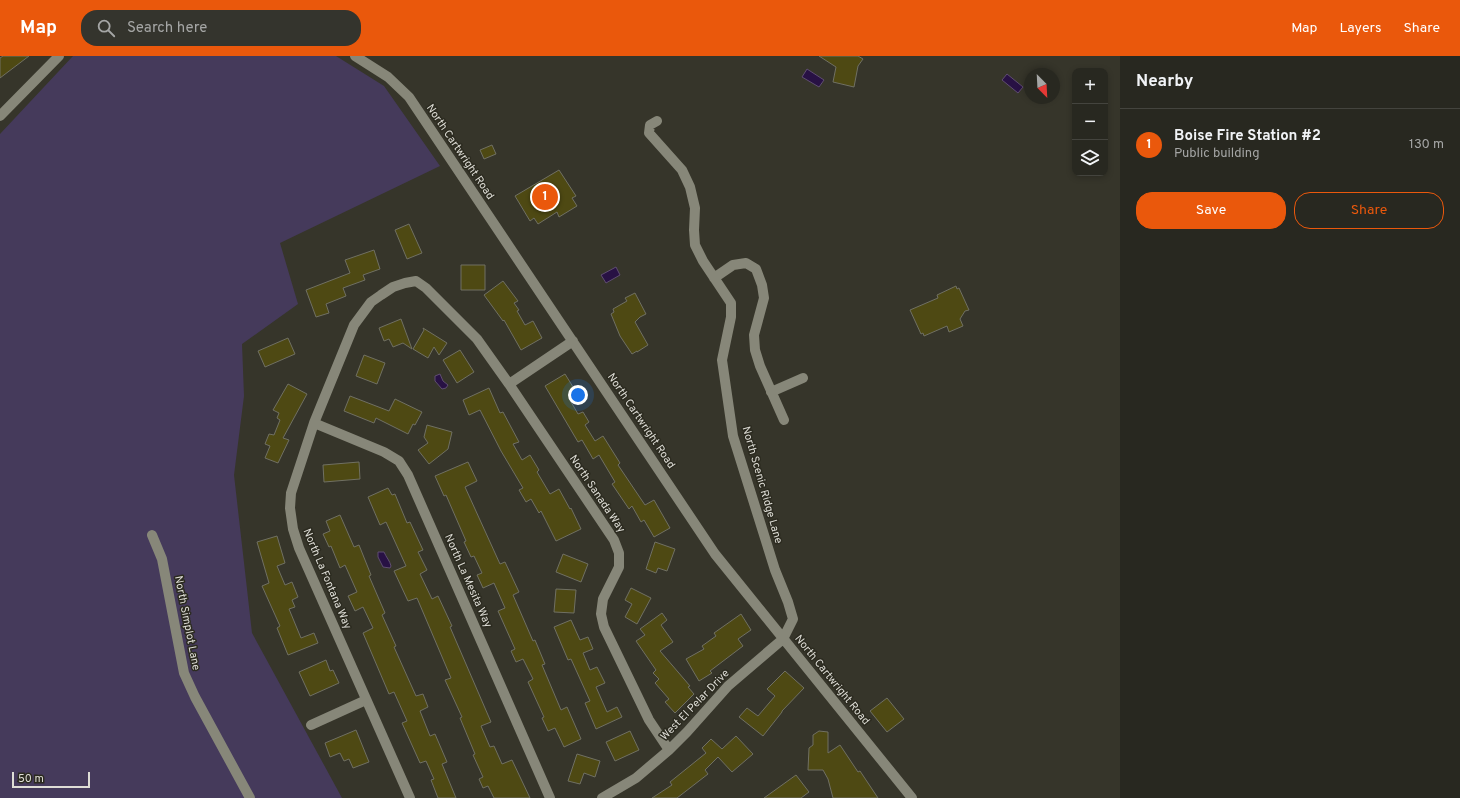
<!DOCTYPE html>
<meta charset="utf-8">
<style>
body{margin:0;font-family:Overpass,sans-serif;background:#34342d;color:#f1f3f6}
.controls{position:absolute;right:12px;top:12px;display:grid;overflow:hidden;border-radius:8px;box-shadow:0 2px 6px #0003}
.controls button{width:36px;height:36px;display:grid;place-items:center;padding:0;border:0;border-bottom:1px solid #44443e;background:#282820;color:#f1f3f6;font:20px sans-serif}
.compass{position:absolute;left:1024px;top:12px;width:36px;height:36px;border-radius:50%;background:#282820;box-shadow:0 2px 6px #0003;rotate:156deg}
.scale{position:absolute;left:12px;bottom:10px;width:78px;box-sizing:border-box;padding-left:4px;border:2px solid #deddd6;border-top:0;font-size:11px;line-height:14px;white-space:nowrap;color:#deddd6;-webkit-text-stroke:3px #2c2b20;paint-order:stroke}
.you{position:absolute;left:578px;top:339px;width:14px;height:14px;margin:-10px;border:3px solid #fff;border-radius:50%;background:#1a73e8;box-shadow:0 0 0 6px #1a73e833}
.badge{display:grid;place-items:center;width:26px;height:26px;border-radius:50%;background:#ea580c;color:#fff;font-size:13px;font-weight:700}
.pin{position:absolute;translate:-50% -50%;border:2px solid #fff;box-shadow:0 1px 4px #0006}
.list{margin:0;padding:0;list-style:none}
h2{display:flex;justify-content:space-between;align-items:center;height:52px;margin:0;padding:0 16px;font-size:17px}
h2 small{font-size:13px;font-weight:400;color:#a5a6a5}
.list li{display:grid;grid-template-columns:26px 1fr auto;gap:12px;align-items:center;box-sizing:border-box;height:72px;padding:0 16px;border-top:1px solid #44443e}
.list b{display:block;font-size:15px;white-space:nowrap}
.list p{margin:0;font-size:13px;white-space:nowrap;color:#a5a6a5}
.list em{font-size:13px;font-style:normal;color:#a5a6a5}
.actions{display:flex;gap:8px;padding:12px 16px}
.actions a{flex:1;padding:9px 0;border:1px solid #ea580c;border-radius:16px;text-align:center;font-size:14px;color:#ea580c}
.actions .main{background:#ea580c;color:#fff}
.icon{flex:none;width:22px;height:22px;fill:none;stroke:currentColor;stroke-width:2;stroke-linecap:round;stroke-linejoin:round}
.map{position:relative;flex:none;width:1120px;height:742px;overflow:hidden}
header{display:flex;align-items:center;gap:24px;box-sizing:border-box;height:56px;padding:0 20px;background:#ea580c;color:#fff}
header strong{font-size:19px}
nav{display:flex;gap:22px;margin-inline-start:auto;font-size:14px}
.search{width:280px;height:36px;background:#34342d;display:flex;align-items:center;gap:10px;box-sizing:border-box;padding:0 14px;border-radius:16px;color:#a5a6a5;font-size:15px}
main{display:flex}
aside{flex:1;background:#282820}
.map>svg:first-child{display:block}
.green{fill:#453a5b}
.water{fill:#281144;stroke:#5f4e70}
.building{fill:#4e4913;stroke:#707063}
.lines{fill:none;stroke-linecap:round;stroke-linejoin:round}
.minor{stroke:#878779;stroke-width:10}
.labels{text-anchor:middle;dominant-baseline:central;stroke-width:3;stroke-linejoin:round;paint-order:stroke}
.street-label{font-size:11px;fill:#deddd6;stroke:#2c2b20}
</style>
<header>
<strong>Map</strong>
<div class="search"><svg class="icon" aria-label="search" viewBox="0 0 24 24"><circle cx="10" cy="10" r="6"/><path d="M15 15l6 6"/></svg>Search here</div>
<nav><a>Map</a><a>Layers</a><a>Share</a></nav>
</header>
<main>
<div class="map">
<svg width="1120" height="742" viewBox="0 0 1120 742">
<rect width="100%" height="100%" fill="#36352a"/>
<!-- green -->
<path class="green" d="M73,0H336L384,30L440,110L280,187L298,248L242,288L244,340L234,419L252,577L342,742H0V78Z"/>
<!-- water -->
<path class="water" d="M807,13L824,24L819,31L802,21Z
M1007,18L1023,31L1018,37L1002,24Z
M616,211L620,219L606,227L601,219Z
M440,318L443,325L448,329L446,332L442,333L435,325V320Z
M378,496H384C386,501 390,505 391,510L390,512L383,511L378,501Z"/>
<!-- building -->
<path class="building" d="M3,0H29L0,22V2Z
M819,0H858L863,3L858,10L854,31L833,26L836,11Z
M492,89L496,98L484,103L480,94Z
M559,114L576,140L572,142L577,150L559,161L557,156L538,168L534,162L530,165L515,140Z
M409,168L422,197L407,203L395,174Z
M374,194L380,213L363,219L365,224L343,232L346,240L326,248L329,257L316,261L306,234L350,217L345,204Z
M461,209H485V234H461Z
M503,225L518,245L514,247L519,254L517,255L525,269L533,265L542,282L521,294L504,264L503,265L484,239Z
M956,230L957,233L959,232L969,254L965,255L960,263L963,270L949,276L947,270L924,280L923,277L921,278L910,254L938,242L937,239Z
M635,237L646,258L640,261L635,266L648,289L637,296V295L632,298L620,280L611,258L614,256L613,253L627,245L625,242Z
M401,263L412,293L403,287L393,291L389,283L384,285L379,272Z
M423,272L447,287L439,299L434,291L428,302L413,293L424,274Z
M288,282L295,298L265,311L258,295Z
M460,294L474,316L457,327L443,304Z
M364,299L385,307L377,328L356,320Z
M565,318L578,339L570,344L578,358L583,356L589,366L585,369L595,385L603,380L620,407L618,409L645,449L654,444L670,472L654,481L644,464L641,466L632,450L629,453L612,428L615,426L599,399L593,403L582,384L578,386L545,330Z
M288,328L307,338L283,382L289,384L278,407L265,402L270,390L265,388L269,378L274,379L280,364L277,362L279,357L273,354Z
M489,332L500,357L503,356L519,386L513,388L522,404L530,399L539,414L537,416L550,438L559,433L570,453L571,452L581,473L556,485L541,455L539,457L531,443L526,446L519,434L523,432L501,395L480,354L469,359L463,344Z
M350,340L389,355L395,343L422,356L415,369L413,368L408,378L376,362L374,367L344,355Z
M427,369L452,376L448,393L429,408L418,394L428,387L424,381Z
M359,406L360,423L324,426L323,409Z
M468,406L477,425L465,431L500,508L505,506L519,536L513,539L533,585L535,584L545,608L542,609L561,654L567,651L581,683L564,691L555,672L548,675L542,662L544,661L528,626L533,623L523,603L516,606L511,595L515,593L498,555L505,552L494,527L483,532L477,519L482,517L474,500L471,501L464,486L466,485L446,439L444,440L435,420Z
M388,432L392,439L395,438L407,467L410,466L423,494L418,496L427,514L420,518L432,543L438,540L452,570L450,571L491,666L481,670L490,691L494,690L502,708L512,704L530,742H494L488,730L483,732L479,723L483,721L473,699L475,698L460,662L462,661L445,624L451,622L417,542L408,545L394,515L406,510L386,466L380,469L368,441Z
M340,459L354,491L359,489L371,519L369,520L385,557L382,559L396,590L394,591L416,640L423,638L428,651L420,655L430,680L435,678L447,706L442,708L456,742H438L431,724L434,723L426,705L420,707L402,667L407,665L394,636L389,638L363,577L373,572L363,551L355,555L348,540L357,536L345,509L340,512L331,490L329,491L323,478L330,475L326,465Z
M277,480L285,507L277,510L285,529L292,526L298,541L292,544L295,551L289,553L301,582L314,577L318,587L288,599L277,572L280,570L262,530L269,527L257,486Z
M655,486L675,493L667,515L658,512L656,517L646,513Z
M563,498L588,508L581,526L556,516Z
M631,532L651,542L637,568L625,561L632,548L625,544Z
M556,533L576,534L574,557L554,556Z
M662,557L667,564L661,569L673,586L660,595L690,630L688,631L694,638L675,657L665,646L669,643L655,627L659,623L653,617L656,614L636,585L645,579L640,573Z
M741,558L751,574L738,583L743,590L710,615L712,617L699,625L686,603L704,593L702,590L716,580L714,577Z
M571,564L580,584L588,581L593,593L583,597L590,614L597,611L605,627L596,631L607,656L617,651L622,661L596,673L585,647L590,645L571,603L568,604L554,571Z
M326,604L330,615L333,614L339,627L310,640L299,616Z
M785,615L804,632L782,655V656L763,680L739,661L747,652L758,660L775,640L767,633Z
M887,642L904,663L887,676L870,655Z
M356,674L369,706L353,712L349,703L344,705L340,697L330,701L325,687Z
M630,675L639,694L615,705L606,686Z
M819,675L828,676V697L840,689L858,716L860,715L878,742H833L828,723L823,714H808L809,692L813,689V679Z
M736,680L753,698L732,716L718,701L705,714L708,718L677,742H652L672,729L670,726L706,697L702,692L711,683L722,693Z
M577,698L600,705L595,721L584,717L580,728L568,725Z
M796,719L809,736L801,742H764Z"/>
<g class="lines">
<!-- minor -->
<path class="minor" d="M355,0L388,21L409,41L715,498L912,742
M0,60L59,0
M714,222L733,209L746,207L756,213L762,229L764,242L754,279L755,294L760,310L784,364
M509,328L573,285
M771,336L803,322
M314,367L384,396L399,405L408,419L550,742
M152,479L162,503L184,617L195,641L250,742
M311,669L366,644
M410,742L299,492L293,473L290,452L291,437L314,367L354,269L371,246L381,239L393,231L405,227L416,225L426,232L477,283L509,328L614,484L619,497V511L603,543L601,558L604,571L649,664L669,694
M602,742L636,722L669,694L687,676L728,630L783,583L793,563L788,546L775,514L733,380L722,304L731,261V247L703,205L695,189L694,174L695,152L690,131L682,114L649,77L650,69L657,65"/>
</g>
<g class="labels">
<!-- street labels -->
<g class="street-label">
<text transform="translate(460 96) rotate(56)">North Cartwright Road</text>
<text transform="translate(641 365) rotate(56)">North Cartwright Road</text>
<text transform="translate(762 429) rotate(74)">North Scenic Ridge Lane</text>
<text transform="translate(597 438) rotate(56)">North Sanada Way</text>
<text transform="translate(327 523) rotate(67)">North La Fontana Way</text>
<text transform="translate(468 525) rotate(66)">North La Mesita Way</text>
<text transform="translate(187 567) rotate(79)">North Simplot Lane</text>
<text transform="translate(832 624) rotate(51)">North Cartwright Road</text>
<text transform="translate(695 649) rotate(-46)">West El Pelar Drive</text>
</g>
</g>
</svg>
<div class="controls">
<button>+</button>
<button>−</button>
<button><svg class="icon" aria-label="layers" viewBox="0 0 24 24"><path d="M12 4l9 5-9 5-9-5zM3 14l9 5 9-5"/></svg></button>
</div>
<svg class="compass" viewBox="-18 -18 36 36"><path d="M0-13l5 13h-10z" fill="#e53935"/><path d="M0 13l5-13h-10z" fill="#a5a6a5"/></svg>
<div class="scale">50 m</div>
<div class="you"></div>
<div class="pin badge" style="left:545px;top:141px">1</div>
</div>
<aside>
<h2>Nearby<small></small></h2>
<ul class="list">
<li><span class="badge">1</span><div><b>Boise Fire Station #2</b><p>Public building</p></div><em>130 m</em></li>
</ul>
<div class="actions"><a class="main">Save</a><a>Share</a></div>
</aside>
</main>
